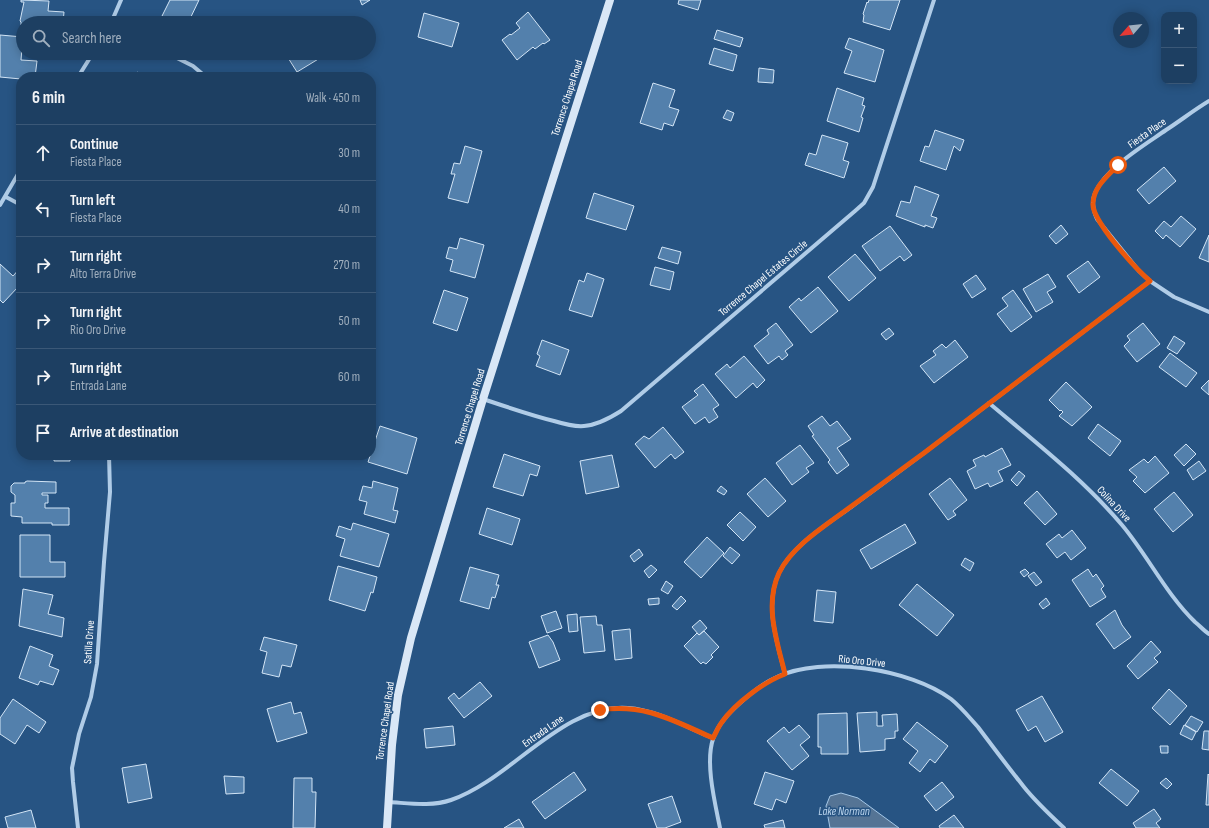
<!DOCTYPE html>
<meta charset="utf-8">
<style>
body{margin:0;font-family:"Sofia Sans Condensed",sans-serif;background:#254668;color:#f1f3f6}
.controls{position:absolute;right:12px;top:12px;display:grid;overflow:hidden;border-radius:8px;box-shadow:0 2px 10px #0003}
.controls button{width:36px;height:36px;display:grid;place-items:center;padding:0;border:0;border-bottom:1px solid #3b5877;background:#1d3f62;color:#f1f3f6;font:20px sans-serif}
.compass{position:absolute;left:1113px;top:12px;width:36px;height:36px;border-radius:50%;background:#1d3f62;box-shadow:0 2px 10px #0003;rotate:242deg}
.stop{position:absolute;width:12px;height:12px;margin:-9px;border:3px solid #ea580c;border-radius:50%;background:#fff}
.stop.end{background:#ea580c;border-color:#fff;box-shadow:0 1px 4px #0008}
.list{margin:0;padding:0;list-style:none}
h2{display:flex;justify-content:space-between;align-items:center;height:52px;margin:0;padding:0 16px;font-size:17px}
h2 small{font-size:13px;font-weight:400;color:#a0afbe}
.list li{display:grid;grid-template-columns:26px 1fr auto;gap:12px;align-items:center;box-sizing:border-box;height:56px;padding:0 16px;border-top:1px solid #3b5877}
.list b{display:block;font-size:15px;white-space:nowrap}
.list p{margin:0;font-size:13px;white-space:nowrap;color:#a0afbe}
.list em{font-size:13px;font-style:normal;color:#a0afbe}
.icon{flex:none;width:22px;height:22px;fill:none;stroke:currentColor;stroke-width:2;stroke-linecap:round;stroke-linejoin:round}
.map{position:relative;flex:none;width:1209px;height:828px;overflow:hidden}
.search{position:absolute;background:#1d3f62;box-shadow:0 2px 10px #0003;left:16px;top:16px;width:360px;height:44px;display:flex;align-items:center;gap:10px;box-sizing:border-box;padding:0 14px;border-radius:22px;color:#a0afbe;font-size:15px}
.panel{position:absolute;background:#1d3f62;box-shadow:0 2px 10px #0003;left:16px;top:72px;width:360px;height:388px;border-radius:16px}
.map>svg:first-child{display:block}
.water{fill:#557495;stroke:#a4c7e7}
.building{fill:#5380ac;stroke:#d3e5f6}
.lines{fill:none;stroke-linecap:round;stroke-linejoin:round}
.street{stroke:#b0cce7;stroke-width:4}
.secondary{stroke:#d9e7f6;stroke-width:8}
.route{stroke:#ea580c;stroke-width:5}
.labels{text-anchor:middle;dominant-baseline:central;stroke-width:3;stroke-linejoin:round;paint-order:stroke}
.street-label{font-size:11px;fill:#fff;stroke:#275483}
.water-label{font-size:12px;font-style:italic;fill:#bbd5ee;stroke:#275483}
</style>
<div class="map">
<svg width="1209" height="828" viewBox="0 0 1209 828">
<rect width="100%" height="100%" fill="#275483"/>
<!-- water -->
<path class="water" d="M841,793L858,798L899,828H830L826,806L830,796Z"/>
<!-- building -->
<path class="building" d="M21,0L49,1L48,11L64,12L63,23H23V25H21V22L20,21L24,2H21Z
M170,0H199L188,23H178L162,16Z
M360,0H370L362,5Z
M679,0H701L698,10L678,4Z
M869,0H900L890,30L863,22L864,15L863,14L867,2L868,3Z
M528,12L550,40L544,44L543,43L535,49L533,47L517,60L502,40L510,34L511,35L520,28L516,23Z
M424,13L459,23L452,47L418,37Z
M717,30L743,38L740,47L714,39Z
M0,35L23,37L21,60L37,61L35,77H21V79L0,77Z
M849,38L884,50L875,82L844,73L852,51L845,48Z
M714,48L737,55L733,71L709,64Z
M285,53H317L320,58L297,72Z
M759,68L774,70L773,83L758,82Z
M137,72L146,77H134Z
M653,83L675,90L669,107L679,110L673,126L664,123L662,130L640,123Z
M837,88L864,98L862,105L865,106L861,117L863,118L859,132L827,121Z
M727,110L734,113L731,121L723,118Z
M935,130L964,140L960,151L954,146L946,170L920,161L925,146L929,147Z
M822,135L848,143L843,160L849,162L844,178L805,165L809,153L816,155Z
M465,146L482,151L468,203L448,198L455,174H451L454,163L460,164Z
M1164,167L1176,181L1149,204L1137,190Z
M915,186L939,195L931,216L937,218L933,228L925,225V227L896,216L901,201L910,203Z
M594,193L634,206L626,230L586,218Z
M1181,216L1196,229L1180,247L1166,235L1163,239L1155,231L1164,221L1171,227Z
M1061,225L1068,234L1056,244L1049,236Z
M890,226L912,255L904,261L900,256L880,271L862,246Z
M1209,235V262L1199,258Z
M460,238L484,245L475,278L450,271L453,260L446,258L449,247L457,249Z
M662,247L681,252L678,264L658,258Z
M855,254L876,278L849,301L828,277Z
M1088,261L1100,277L1079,293L1067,276Z
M0,264L13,276L21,267V290L18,287L3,303L0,300Z
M655,267L674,272L670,290L650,285Z
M587,273L604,279L592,317L569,310L579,280L584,282Z
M1048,274L1056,287L1047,292L1053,302L1036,312L1023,289Z
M976,275L986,289L972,298L963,284Z
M818,287L838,311L811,333L789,307L799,298L801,301Z
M444,290L468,298L457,331L433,323Z
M1013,290L1032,317L1011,332L997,314L1008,306L1002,298Z
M776,323L793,345L785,351L788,355L782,360L779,356L768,364L754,346L769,334L767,330Z
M1143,323L1160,344L1137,362L1124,346L1130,340L1127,336Z
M889,328L894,334L886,340L881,334Z
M1174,336L1185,343L1177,354L1167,348Z
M542,340L569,350L560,375L536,366L540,356L537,354Z
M955,340L968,357L934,383L920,366L936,355L933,351L942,344L946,348Z
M1170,353L1197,373L1186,387L1159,367Z
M744,356L765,380L757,388L753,383L736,398L715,374L727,364L730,368Z
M1209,380V395L1201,388Z
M1066,382L1092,407L1072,426L1059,416L1063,412L1061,410L1060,411L1049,400Z
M703,384L719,405L713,409L718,417L709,423L705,417L695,424L682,407L698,395L694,391Z
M822,416L830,426L837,421L851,439L837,448L849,465L837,474L828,462L830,460L812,436L814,435L808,426Z
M1098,424L1121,441L1110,456L1088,438Z
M380,426L417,438L407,474L368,462Z
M663,427L684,452L675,459L671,454L655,468L635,444L644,436L649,439Z
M1186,444L1196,454L1184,466L1174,455Z
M800,445L814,463L806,468L809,472L792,485L776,463Z
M1002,448L1011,465L998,471L1003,481L990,487L988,483L975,489L967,471L976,466L973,460L984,455L985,457Z
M504,454L540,466L537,476L530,474L523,496L493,487Z
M54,455H70V461H54Z
M612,455L619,487L586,494L580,461Z
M1155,456L1169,473L1145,493L1133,481L1137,477L1129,470L1144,459L1148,463Z
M1199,461L1206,471L1193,480L1187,470Z
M1019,471L1025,476L1017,486L1011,480Z
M765,478L786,501L768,517L747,494Z
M950,478L967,500L953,511L956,515L948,520L929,494Z
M27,481L56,482V493H42V495H48V503H45V508H69V525H52V523H22V517L11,516V503H15V495L11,492V486L14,483H25V482Z
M373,481L398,488L393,510L398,511L395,523L364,514L367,502L359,500L363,486L372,488Z
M721,486L727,491L724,495L717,491Z
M1037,491L1057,514L1045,525L1024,503Z
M1174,492L1193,515L1173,532L1154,509Z
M487,508L520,519L512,545L479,534Z
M740,512L756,527L743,541L727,525Z
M353,523L389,534L379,567L340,556L345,539L336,536L339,526L351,530Z
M905,524L916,543L871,569L860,550Z
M1072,530L1086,548L1071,560L1065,552L1057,558L1046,544L1059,534L1062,538Z
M20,535H50V562H65V577H20Z
M707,537L724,553L701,578L684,562Z
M730,547L740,555L732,564L723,556Z
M639,549L643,555L634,562L630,556Z
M965,558L974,563L970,571L961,565Z
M651,565L657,570L649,578L644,571Z
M338,566L377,577L373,593L371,592L365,611L329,600Z
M470,567L499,575L496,585H499L495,598L492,597L489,609L460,601Z
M1025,569L1029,573L1024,577L1020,572Z
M1088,569L1093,577L1096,574L1104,586L1101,589L1106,597L1090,607L1072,580Z
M1034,572L1042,582L1036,586L1028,576Z
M666,581L673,586L668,594L661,590Z
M917,584L954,615L937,636L899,605Z
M23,589L53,595L48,614L64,618L62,637L19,626Z
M817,590L836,592L833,623L814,621Z
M681,596L686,601L677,610L672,606Z
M659,598V604L649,605L648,599Z
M1046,598L1050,604L1043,609L1039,604Z
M1115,610L1122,625L1131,637L1114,649L1096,624Z
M556,611L562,628L547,633L541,616Z
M577,614L578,631L569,632L567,615Z
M596,616L597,625H602L605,651L584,653L580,617Z
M700,620L707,628L699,635L692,627Z
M630,629L632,658L615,660L612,631Z
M704,631L719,647L711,655L713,657L706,664L703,662L701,664L684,646L697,633L699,635Z
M548,635L553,642L560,660L539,668L529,642Z
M264,637L297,645L291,667L282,665L279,677L262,673L267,652L260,650Z
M1151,641L1161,652L1154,658L1158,662L1138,679L1127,666Z
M30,646L53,655L49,666L59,670L53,685L40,681L38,685L19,678Z
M480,682L492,696L464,718L448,698L454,693L459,699Z
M1169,689L1187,706L1170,725L1152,708Z
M1042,696L1063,732L1045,742L1036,726L1028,731L1016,710Z
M13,699L46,722L39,733L27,725L15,744L0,734V718Z
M291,702L294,714L301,712L307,733L277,742L267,709Z
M877,712V726H883L882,715L897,714L898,731H895V738L885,739V750L860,752L857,713Z
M847,713L848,754H821V747H818V714Z
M1191,716L1203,722L1197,732L1185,725Z
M917,722L948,746L935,763L930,759L920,772L909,763L918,751L903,739Z
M799,725L810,737L800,745L809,756L792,770L767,741L784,727L789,733Z
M1184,725L1196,732L1192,740L1180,734Z
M453,726L455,745L426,748L424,729Z
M1204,731H1209V750L1202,749Z
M1160,746H1168V753H1161Z
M146,764L152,798L128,803L122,768Z
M1111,769L1139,791L1127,806L1099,783Z
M574,772L586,790L545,819L532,802Z
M765,772L794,781L786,803L776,799L772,810L754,804Z
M1208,774L1209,775V805H1206Z
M224,776L244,777V793L226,794Z
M294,778H312V792H316L315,828H293Z
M1166,778L1172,784L1167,789L1160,783Z
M942,782L954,797L936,811L924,796Z
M672,796L681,822L665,828H657L648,804Z
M1154,809L1161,819L1156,823L1160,828H1136L1133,823Z
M31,810L36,828H8L5,817Z
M954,815L964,828H940L939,826Z
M519,819L524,828H504Z
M783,820L785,828H765L764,825Z"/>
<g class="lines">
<!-- street -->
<path class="street" d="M111,23L121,0
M167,53L193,66L206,77
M78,77L93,53
M1209,101C1194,110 1180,121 1166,130C1143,146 1107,167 1095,193C1091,202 1093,210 1097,219L1139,271L1150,281L1174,297L1209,312
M6,197L21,205
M0,205L21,169
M483,399C507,407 530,415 554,421C564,424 574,427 584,426C597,425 610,418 621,411L855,211L864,203L873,187L934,0
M989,403C1035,442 1083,479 1122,525C1148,556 1166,594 1195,622C1200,626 1204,631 1209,634
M785,674C777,642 764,605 779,573C792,546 827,524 851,507C876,489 900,471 924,453C1000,396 1075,338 1150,281
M388,802C408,803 431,807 451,800C512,779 562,703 628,708C657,710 686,727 713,738
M78,828L73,782L72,768L79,734L91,697L97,664L104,562L110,492L109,455
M720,828C715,803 705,763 713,739C718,724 729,713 740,703C751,693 763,683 777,677C822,655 911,669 951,699C961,707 969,717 978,727C993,747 1008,767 1024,787C1036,802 1050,815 1064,828"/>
<!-- secondary -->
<path class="secondary" d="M387,828L392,745L398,695L411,638L483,399L610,0"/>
</g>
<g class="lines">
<!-- route -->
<path class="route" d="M600,710C644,703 674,721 713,738C716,733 718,727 722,722C735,703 764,682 785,674C777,641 764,605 779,573C792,546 825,526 849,508C874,490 899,471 924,453C1000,396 1075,338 1150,281C1136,269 1091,220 1093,203C1094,186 1108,176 1118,165"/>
</g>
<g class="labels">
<!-- street labels -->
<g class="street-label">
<text transform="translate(567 98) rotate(-72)">Torrence Chapel Road</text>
<text transform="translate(1147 133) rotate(-35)">Fiesta Place</text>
<text transform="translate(763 278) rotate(-40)">Torrence Chapel Estates Circle</text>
<text transform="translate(470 407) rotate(-73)">Torrence Chapel Road</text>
<text transform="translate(1114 504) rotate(47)">Colina Drive</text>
<text transform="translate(89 642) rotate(-86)">Satilla Drive</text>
<text transform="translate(862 661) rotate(6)">Rio Oro Drive</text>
<text transform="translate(385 721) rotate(-82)">Torrence Chapel Road</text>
<text transform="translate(543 731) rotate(-35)">Entrada Lane</text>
</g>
<!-- water labels -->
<g class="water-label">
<text x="844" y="811">Lake Norman</text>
</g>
</g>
</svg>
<div class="controls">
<button>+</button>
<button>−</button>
</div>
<svg class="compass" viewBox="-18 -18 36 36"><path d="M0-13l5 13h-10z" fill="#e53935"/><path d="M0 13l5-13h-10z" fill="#a0afbe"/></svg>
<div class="stop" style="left:1118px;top:165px"></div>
<div class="stop end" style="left:600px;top:710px"></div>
<div class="search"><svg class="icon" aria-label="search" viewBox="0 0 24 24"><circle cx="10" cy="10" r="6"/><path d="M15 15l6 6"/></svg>Search here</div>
<section class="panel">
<h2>6 min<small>Walk · 450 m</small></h2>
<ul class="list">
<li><svg class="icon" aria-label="ahead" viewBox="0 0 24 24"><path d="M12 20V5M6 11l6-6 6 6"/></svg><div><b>Continue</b><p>Fiesta Place</p></div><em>30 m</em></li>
<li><svg class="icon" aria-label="left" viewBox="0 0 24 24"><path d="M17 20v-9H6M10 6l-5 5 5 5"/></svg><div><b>Turn left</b><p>Fiesta Place</p></div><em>40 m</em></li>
<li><svg class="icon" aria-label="right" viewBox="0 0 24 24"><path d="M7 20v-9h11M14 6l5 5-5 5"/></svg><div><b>Turn right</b><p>Alto Terra Drive</p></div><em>270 m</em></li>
<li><svg class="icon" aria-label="right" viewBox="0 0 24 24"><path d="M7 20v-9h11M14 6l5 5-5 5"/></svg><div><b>Turn right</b><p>Rio Oro Drive</p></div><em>50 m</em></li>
<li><svg class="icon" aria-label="right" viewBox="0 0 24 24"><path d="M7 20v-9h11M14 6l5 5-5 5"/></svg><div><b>Turn right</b><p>Entrada Lane</p></div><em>60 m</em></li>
<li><svg class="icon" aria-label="arrive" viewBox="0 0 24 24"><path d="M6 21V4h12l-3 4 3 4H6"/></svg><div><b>Arrive at destination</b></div></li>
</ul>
</section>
</div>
